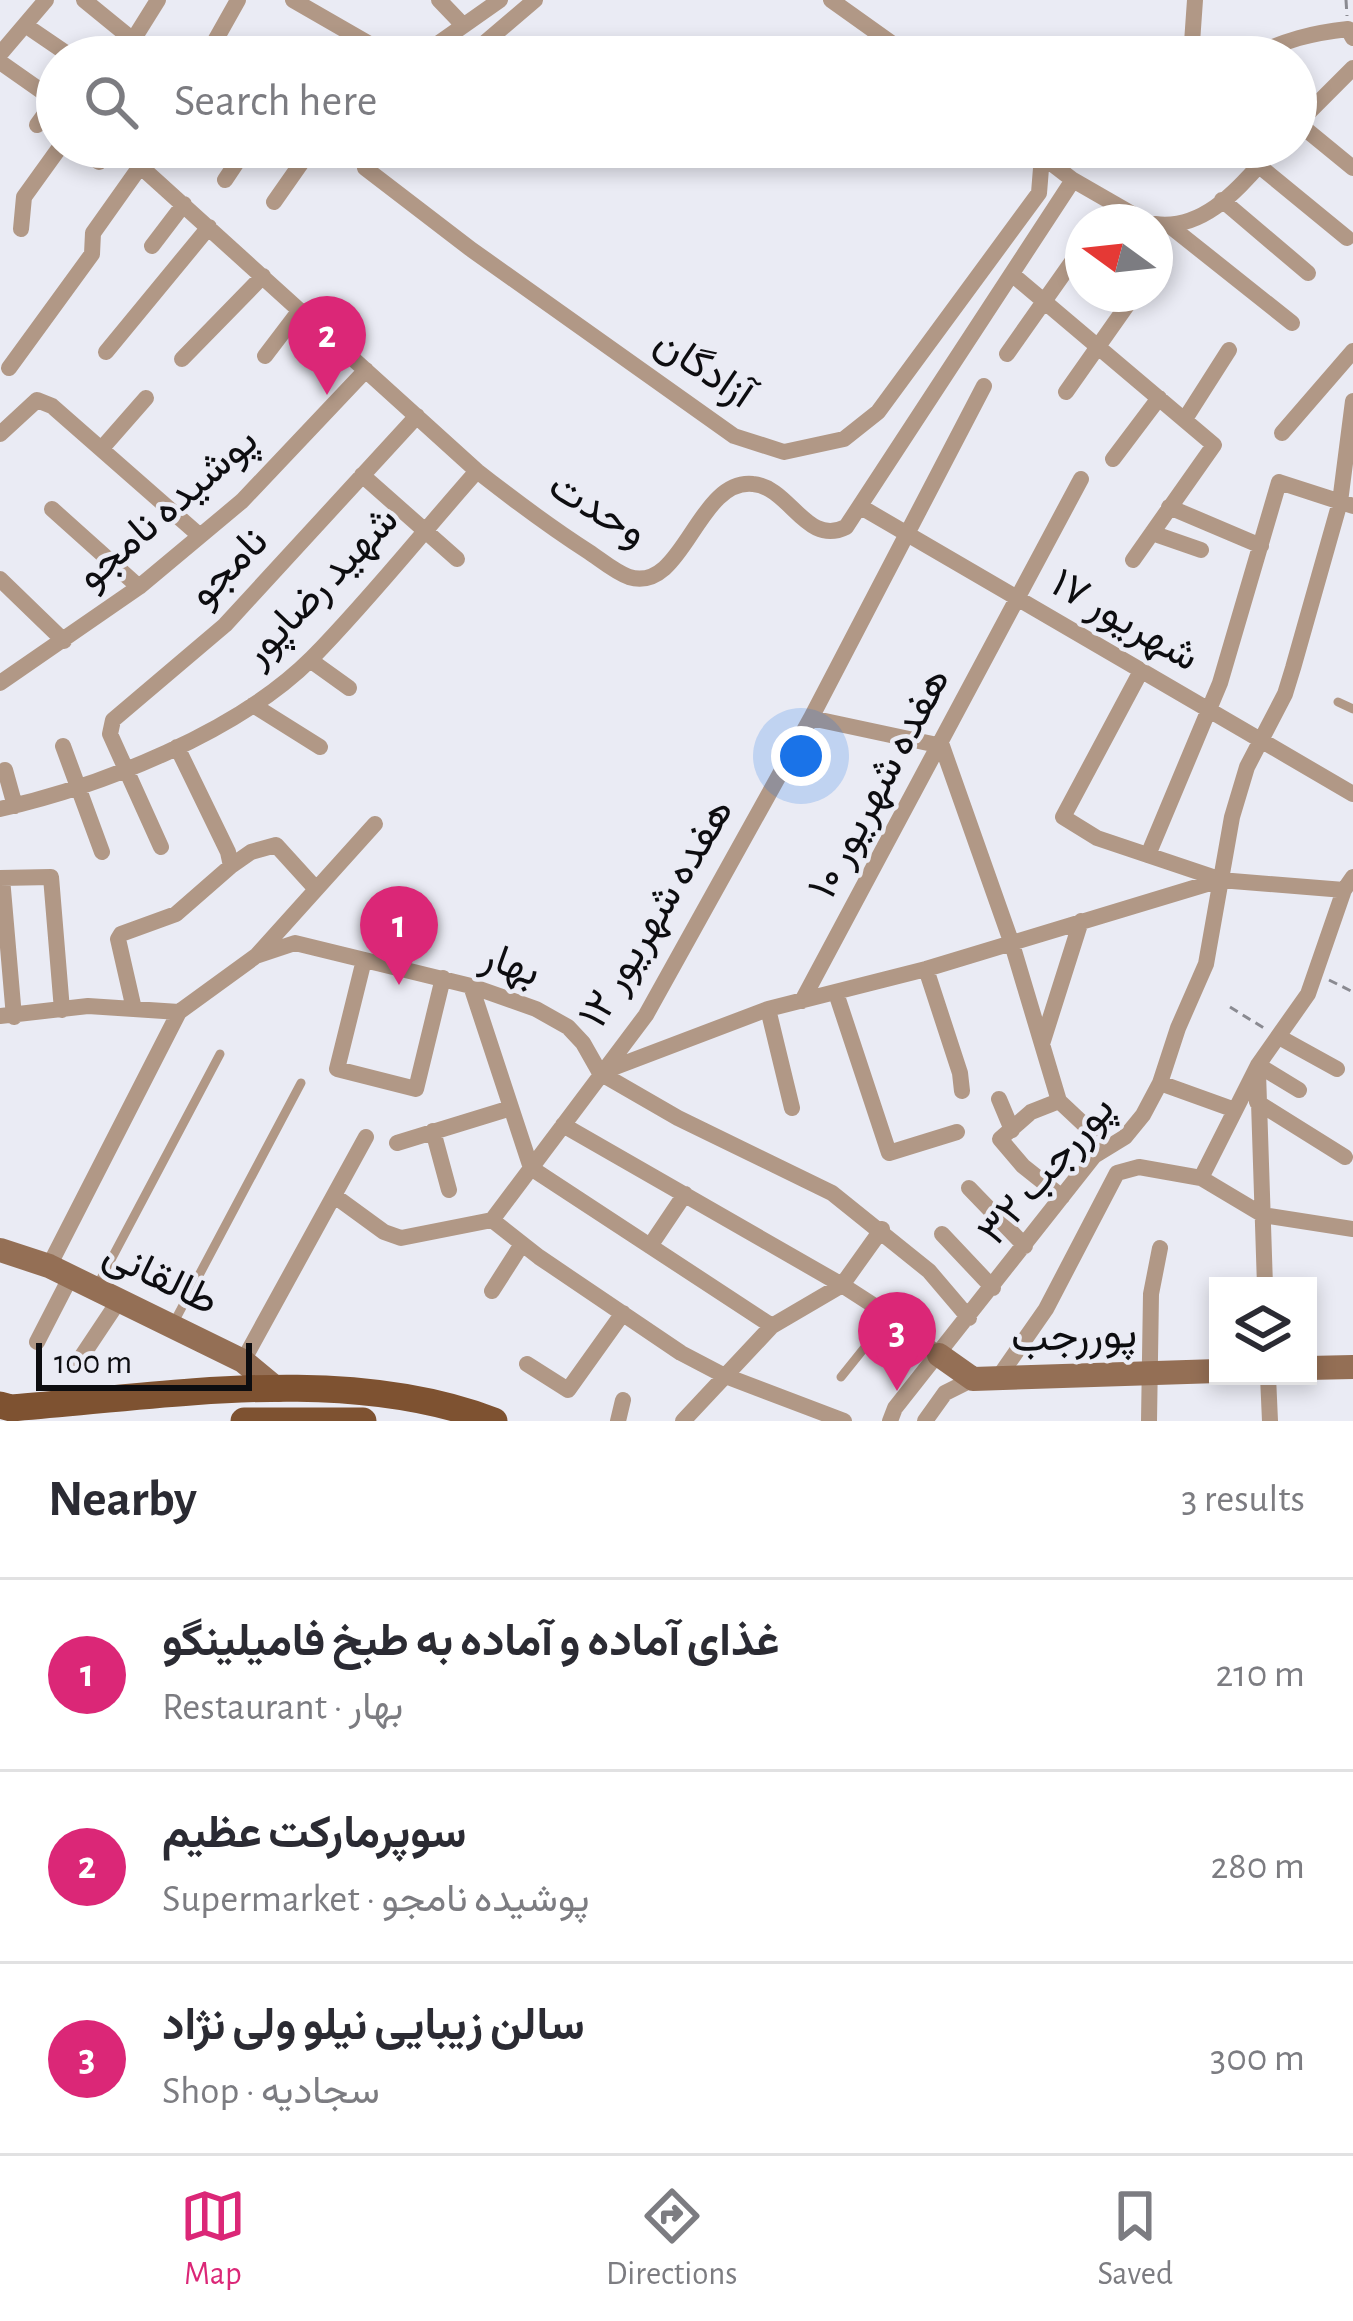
<!DOCTYPE html>
<meta charset="utf-8">
<style>
body{margin:0;font-family:"Alegreya Sans",Vazirmatn,sans-serif;background:#f2f2f3;color:#2b2b33}
.controls{position:absolute;right:36px;bottom:36px;display:grid;overflow:hidden;border-radius:0px;box-shadow:0 6px 18px #0003}
.controls button{width:108px;height:108px;display:grid;place-items:center;padding:0;border:0;border-bottom:3px solid #e1e1e2;background:#fff;color:#2b2b33;font:60px sans-serif}
.compass{position:absolute;left:1065px;top:204px;width:108px;height:108px;border-radius:50%;background:#fff;box-shadow:0 6px 18px #0003;rotate:285deg}
.scale{position:absolute;left:36px;bottom:30px;width:216px;box-sizing:border-box;padding-left:12px;border:6px solid #0d0d10;border-top:0;font-size:33px;line-height:42px;white-space:nowrap;color:#0d0d10;-webkit-text-stroke:9px #eaebf4;paint-order:stroke}
.you{position:absolute;left:801px;top:756px;width:42px;height:42px;margin:-30px;border:9px solid #fff;border-radius:50%;background:#1a73e8;box-shadow:0 0 0 18px #1a73e833}
.badge{display:grid;place-items:center;width:78px;height:78px;border-radius:50%;background:#db2777;color:#fff;font-size:39px;font-weight:700}
.pin{position:absolute;translate:-50% -99px;filter:drop-shadow(0 3px 6px #0008)}
.pin::after{content:'';position:absolute;top:63px;width:42px;height:36px;background:inherit;clip-path:polygon(0 0,100% 0,50% 100%)}
.list{margin:0;padding:0;list-style:none}
h2{display:flex;justify-content:space-between;align-items:center;height:156px;margin:0;padding:0 48px;font-size:51px}
h2 small{font-size:39px;font-weight:400;color:#7c7c81}
.list li{display:grid;grid-template-columns:78px 1fr auto;gap:36px;align-items:center;box-sizing:border-box;height:192px;padding:0 48px;border-top:3px solid #e1e1e2}
.list b{display:block;font-size:45px;white-space:nowrap}
.list p{margin:0;font-size:39px;white-space:nowrap;color:#7c7c81}
.list em{font-size:39px;font-style:normal;color:#7c7c81}
.icon{flex:none;width:66px;height:66px;fill:none;stroke:currentColor;stroke-width:2;stroke-linecap:round;stroke-linejoin:round}
.map{position:relative;flex:none;width:1353px;height:1421px;overflow:hidden}
.search{position:absolute;background:#fff;box-shadow:0 6px 18px #0003;left:36px;right:36px;top:36px;height:132px;display:flex;align-items:center;gap:30px;box-sizing:border-box;padding:0 42px;border-radius:66px;color:#7c7c81;font-size:45px}
.sheet{height:732px;background:#fff}
nav{display:flex;justify-content:space-around;align-items:center;box-sizing:border-box;height:168px;border-top:3px solid #e1e1e2;background:#fff;font-size:33px;color:#7c7c81}
nav a{display:grid;justify-items:center;gap:6px}
nav .on{color:#db2777}
.map>svg:first-child{display:block}
.lines{fill:none;stroke-linecap:round;stroke-linejoin:round}
.path{stroke:#8a8a91;stroke-width:3;stroke-dasharray:9 6;stroke-linecap:butt}
.lane{stroke:#b19886;stroke-width:9}
.street{stroke:#b19886;stroke-width:16}
.secondary{stroke:#946f55;stroke-width:24}
.primary{stroke:#7e5231;stroke-width:27}
.labels{text-anchor:middle;dominant-baseline:central;stroke-width:9;stroke-linejoin:round;paint-order:stroke}
.street-label{font-size:42px;fill:#0d0d10;stroke:#eaebf4}
</style>
<div class="map">
<svg width="1353" height="1421" viewBox="0 0 1353 1421">
<rect width="100%" height="100%" fill="#eaebf4"/>
<g class="lines">
<!-- path -->
<path class="path" d="M1346,0L1347,16
M1329,980L1353,992
M1230,1007L1267,1030"/>
<!-- lane -->
<path class="lane" d="M1338,702L1353,709
M96,1288L220,1054
M172,1326L301,1083
M841,1377L890,1316"/>
<!-- street -->
<path class="street" d="M84,0L133,40L158,0
M293,0L392,57
M439,0L462,24
M831,0L911,57
M25,25L72,57
M216,39L249,57
M0,54L46,0
M206,57L238,0
M419,57L500,0
M468,57L535,0
M1191,57L1195,0
M1252,57C1284,40 1312,33 1348,29L1353,38
M0,62L57,102
M1298,123L1353,168
M37,125L55,100
M1296,125L1353,68
M77,147L99,162
M119,147L477,471C514,500 550,527 589,552C601,560 615,572 629,577C684,594 697,478 753,484C790,487 806,547 846,527L1073,180
M269,147L300,165
M380,147L365,168L472,250L734,436L784,452L844,439L878,412L1039,193L1042,156
M1030,147L1073,180L1146,222
M1236,147L1347,238
M225,180L247,147
M1222,200L1308,273
M274,202L309,152L334,154L340,147
M1155,224C1208,231 1243,182 1276,147
M1170,226L1292,323
M21,229L24,197L60,147
M152,246L184,204
M1013,275L1214,445L1133,560
M106,352L209,227
M1007,354L1081,249
M265,356L300,310
M182,359L263,276
M9,368L92,254L93,233L154,147
M1066,392L1135,294
M1185,419L1229,350
M1282,433L1353,351
M0,434L37,400L52,406L199,535
M103,447L146,398
M1113,459L1159,398
M362,475L457,559
M861,507L1353,794
M1169,507L1261,546
M52,509L139,587
M1152,533L1201,550
M0,579L64,641
M310,660L349,688
M1141,671L1063,817L1097,838L1219,879
M0,683L139,587L242,501L366,370
M253,705L320,747
M811,718L942,746L1012,944L1059,1101
M63,746L102,852
M5,770L15,806
M0,809C102,786 238,732 312,658C370,599 422,533 477,471
M161,847L110,734L113,720L225,625L417,416
M1148,855L1220,683L1279,482L1353,506
M231,866L251,852L276,845L316,889
M0,878L51,877L62,1010
M2,878L14,1017
M257,955L375,824
M364,960L337,1069L416,1089L443,978
M926,969L960,1073L962,1091
M471,986L531,1168L772,1326
M836,993L889,1153L957,1132
M802,1001L1081,479
M134,1009L118,939L121,934L176,914L231,866L228,852L177,747
M768,1009L792,1108
M0,1016L88,1006L179,1012
M1279,1037L1337,1069
M1042,1044L1081,921
M1258,1065L1299,1090
M602,1072L768,1009L926,969L1220,880L1344,890
M1258,1072L1265,1286
M1160,1083L1235,1110
M999,1099L1012,1130
M1257,1102L1345,1157
M563,1125L842,1285L882,1229
M433,1131L449,1190
M397,1143L511,1108
M1201,1178L1258,1065L1308,994L1344,890L1353,877
M969,1188L1025,1246
M336,1197L384,1232L401,1238L492,1220L646,1015L811,718L984,386
M1062,1197L1023,1166L1000,1139L1031,1112L1059,1101L1107,1146
M492,1220L539,1257L681,1353L723,1375L844,1421
M942,1234L993,1288
M650,1246L685,1194
M49,1266L179,1012L256,956L295,943L471,986L536,1009L568,1027L583,1043L600,1073L678,1118L832,1193L929,1271L969,1318
M492,1291L522,1244
M37,1342L71,1276
M243,1361L366,1137
M78,1362L120,1299
M527,1364L568,1390L623,1313
M1268,1376L1270,1421
M998,1378L1046,1309L1117,1173L1139,1167L1201,1178L1263,1215L1353,1229
M618,1421L623,1400
M683,1421L772,1326L842,1285L890,1316L939,1355
M890,1421L895,1408L1094,1156L1125,1137L1143,1115L1160,1083L1178,1028L1206,964L1232,817L1247,767L1285,694L1293,668L1340,502L1353,401
M925,1421L945,1393L973,1379
M1149,1421L1151,1294L1160,1248"/>
<!-- secondary -->
<path class="secondary" d="M0,1250L49,1266L243,1361L278,1390
M939,1355L973,1379L1218,1371
M1308,1368L1353,1367"/>
<!-- primary -->
<path class="primary" d="M0,1405L11,1408C166,1396 346,1364 494,1421
M244,1421H363"/>
</g>
<g class="labels">
<!-- street labels -->
<g class="street-label">
<text transform="translate(704 368) rotate(34)">آزادگان</text>
<text transform="translate(167 508) rotate(-41)">پوشیده نامجو</text>
<text transform="translate(598 509) rotate(31)">وحدت</text>
<text transform="translate(228 567) rotate(-45)">نامجو</text>
<text transform="translate(320 586) rotate(-46)">شهید رضاپور</text>
<text transform="translate(1125 620) rotate(30)">۱۷ شهریور</text>
<text transform="translate(879 783) rotate(-62)">هفده شهریور ۱۰</text>
<text transform="translate(656 913) rotate(-59)">هفده شهریور ۱۲</text>
<text transform="translate(511 964) rotate(20)">بهار</text>
<text transform="translate(1046 1170) rotate(-49)">پوررجب ۳۲</text>
<text transform="translate(161 1277) rotate(26)">طالقانی</text>
<text transform="translate(1074 1336) rotate(-2)">پوررجب</text>
</g>
</g>
</svg>
<div class="controls">
<button><svg class="icon" aria-label="layers" viewBox="0 0 24 24"><path d="M12 4l9 5-9 5-9-5zM3 14l9 5 9-5"/></svg></button>
</div>
<svg class="compass" viewBox="-18 -18 36 36"><path d="M0-13l5 13h-10z" fill="#e53935"/><path d="M0 13l5-13h-10z" fill="#7c7c81"/></svg>
<div class="scale">100 m</div>
<div class="you"></div>
<div class="pin badge" style="left:399px;top:985px">1</div>
<div class="pin badge" style="left:327px;top:395px">2</div>
<div class="pin badge" style="left:897px;top:1391px">3</div>
<div class="search"><svg class="icon" aria-label="search" viewBox="0 0 24 24"><circle cx="10" cy="10" r="6"/><path d="M15 15l6 6"/></svg>Search here</div>
</div>
<section class="sheet">
<h2>Nearby<small>3 results</small></h2>
<ul class="list">
<li><span class="badge">1</span><div><b>غذای آماده و آماده به طبخ فامیلینگو</b><p>Restaurant · بهار</p></div><em>210 m</em></li>
<li><span class="badge">2</span><div><b>سوپرمارکت عظیم</b><p>Supermarket · پوشیده نامجو</p></div><em>280 m</em></li>
<li><span class="badge">3</span><div><b>سالن زیبایی نیلو ولی نژاد</b><p>Shop · سجادیه</p></div><em>300 m</em></li>
</ul>
</section>
<nav>
<a class="on"><svg class="icon" aria-label="map" viewBox="0 0 24 24"><path d="M3 6l6-2 6 2 6-2v14l-6 2-6-2-6 2zM9 4v14M15 6v14"/></svg>Map</a>
<a><svg class="icon" aria-label="directions" viewBox="0 0 24 24"><path d="M12 3l9 9-9 9-9-9zM9 14v-3h6M13 9l2 2-2 2"/></svg>Directions</a>
<a><svg class="icon" aria-label="saved" viewBox="0 0 24 24"><path d="M7 4h10v16l-5-4-5 4z"/></svg>Saved</a>
</nav>
